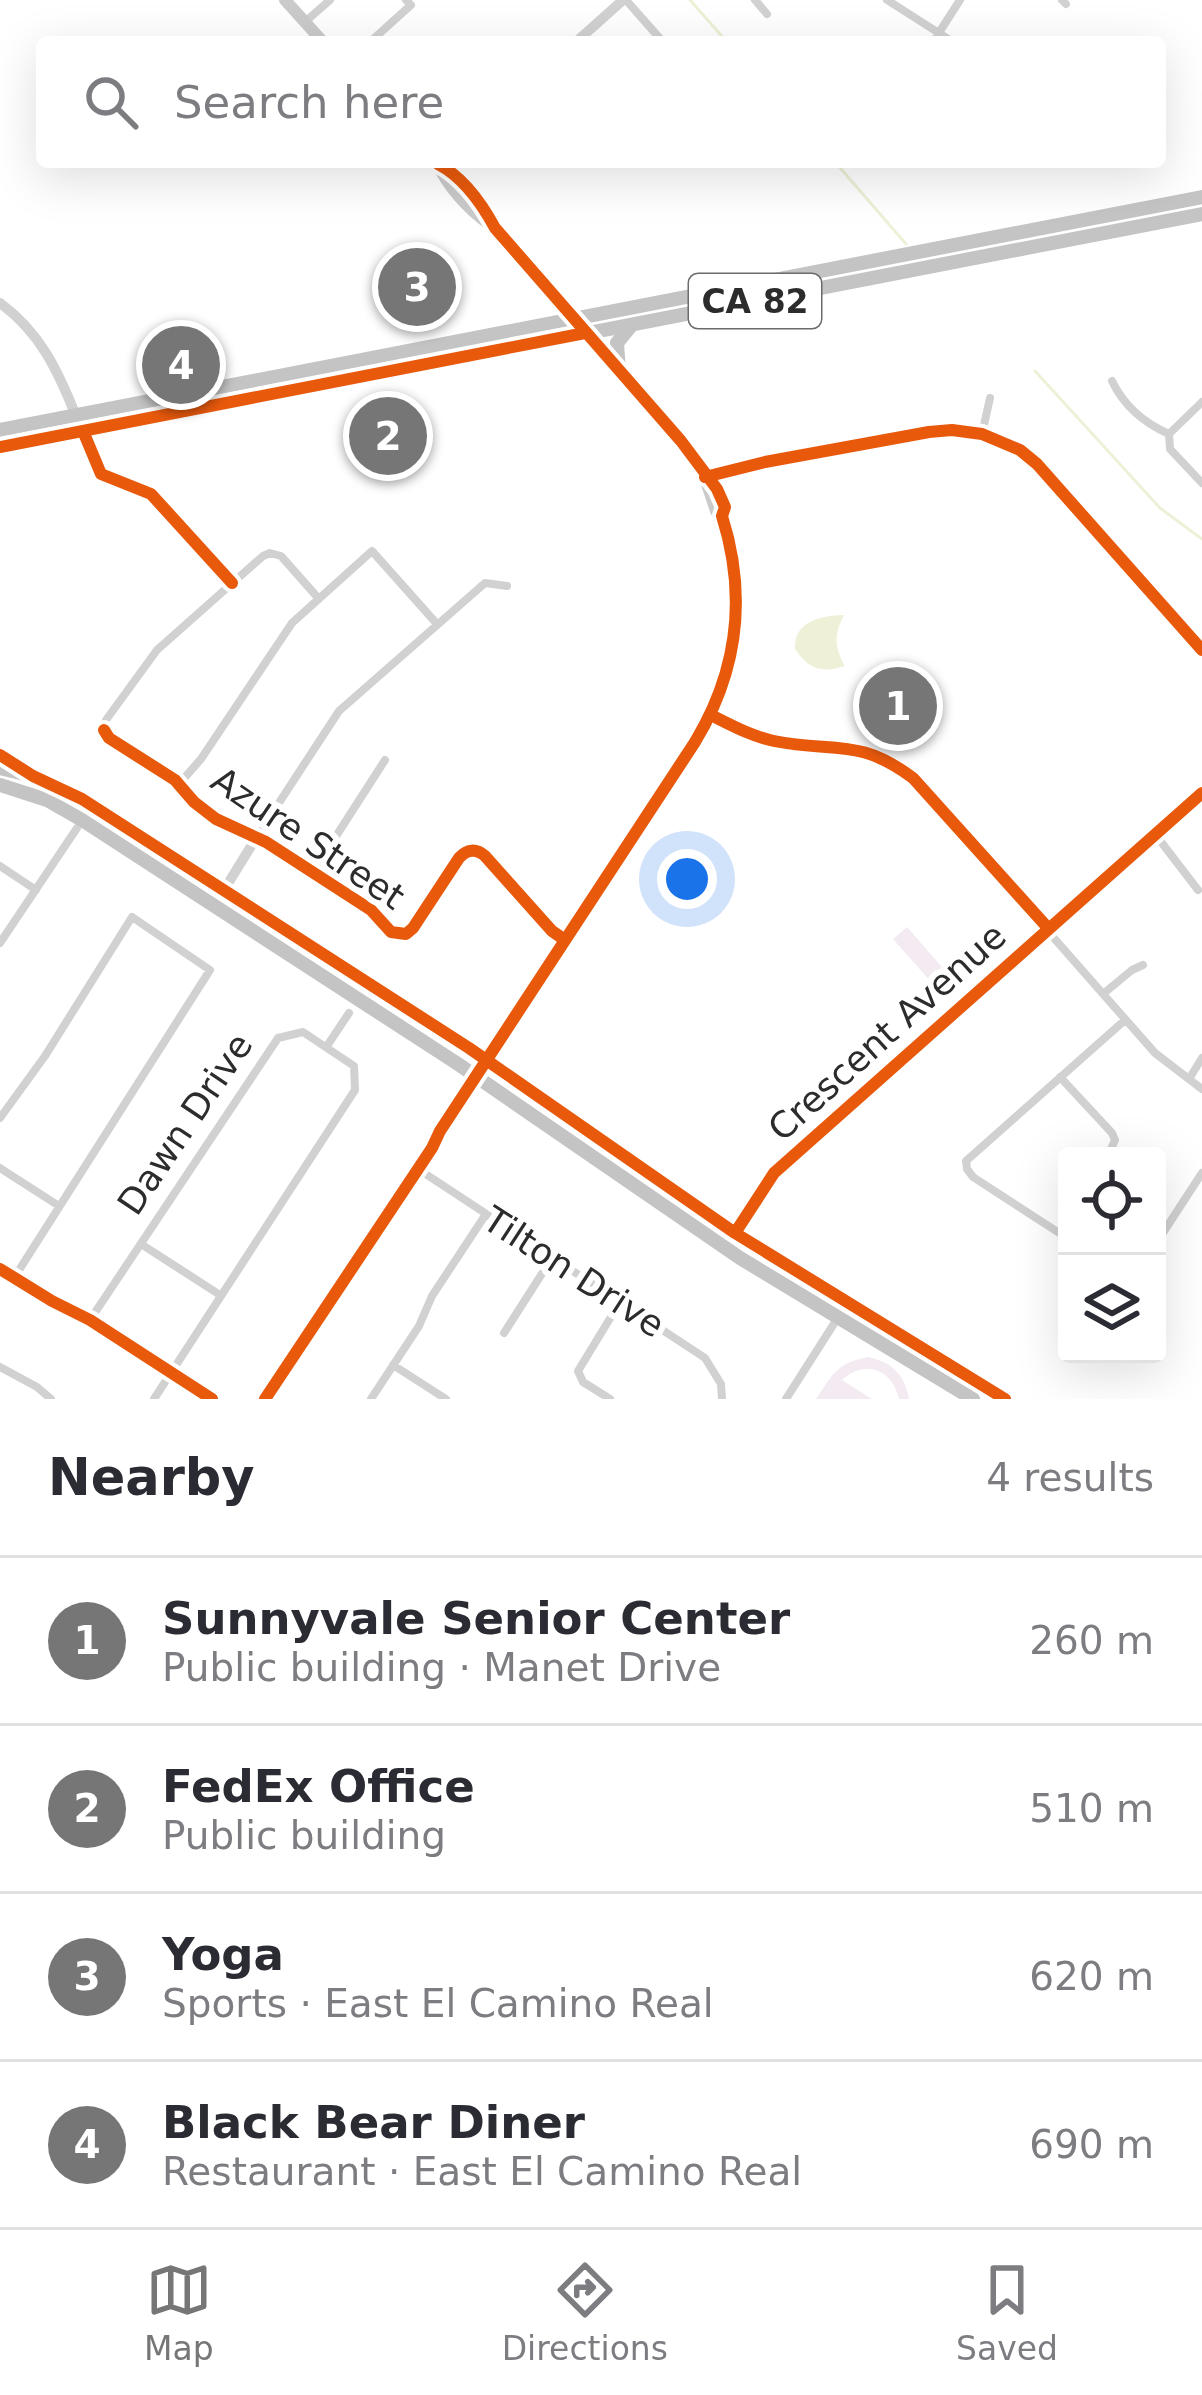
<!DOCTYPE html>
<meta charset="utf-8">
<style>
body{margin:0;font-family:"DejaVu Sans",sans-serif;background:#f2f2f3;color:#2b2b33}
.controls{position:absolute;right:36px;bottom:36px;display:grid;overflow:hidden;border-radius:12px;box-shadow:0 12px 48px #0002}
.controls button{width:108px;height:108px;display:grid;place-items:center;padding:0;border:0;border-bottom:3px solid #e1e1e2;background:#fff;color:#2b2b33;font:60px sans-serif}
.you{position:absolute;left:687px;top:879px;width:42px;height:42px;margin:-30px;border:9px solid #fff;border-radius:50%;background:#1a73e8;box-shadow:0 0 0 18px #1a73e833}
.badge{display:grid;place-items:center;width:78px;height:78px;border-radius:50%;background:#767676;color:#fff;font-size:39px;font-weight:700}
.pin{position:absolute;translate:-50% -50%;border:6px solid #fff;box-shadow:0 3px 12px #0006}
.list{margin:0;padding:0;list-style:none}
h2{display:flex;justify-content:space-between;align-items:center;height:156px;margin:0;padding:0 48px;font-size:51px}
h2 small{font-size:39px;font-weight:400;color:#7c7c81}
.list li{display:grid;grid-template-columns:78px 1fr auto;gap:36px;align-items:center;box-sizing:border-box;height:168px;padding:0 48px;border-top:3px solid #e1e1e2}
.list b{display:block;font-size:45px;white-space:nowrap}
.list p{margin:0;font-size:39px;white-space:nowrap;color:#7c7c81}
.list em{font-size:39px;font-style:normal;color:#7c7c81}
.icon{flex:none;width:66px;height:66px;fill:none;stroke:currentColor;stroke-width:2;stroke-linecap:round;stroke-linejoin:round}
.map{position:relative;flex:none;width:1202px;height:1399px;overflow:hidden}
.search{position:absolute;background:#fff;box-shadow:0 12px 48px #0002;left:36px;right:36px;top:36px;height:132px;display:flex;align-items:center;gap:30px;box-sizing:border-box;padding:0 42px;border-radius:12px;color:#7c7c81;font-size:45px}
.sheet{height:828px;background:#fff}
nav{display:flex;justify-content:space-around;align-items:center;box-sizing:border-box;height:168px;border-top:3px solid #e1e1e2;background:#fff;font-size:33px;color:#7c7c81}
nav a{display:grid;justify-items:center;gap:6px}
nav .on{color:#767676}
.map>svg:first-child{display:block}
.green{fill:#f3eaf2}
.water{fill:#eef0d7}
.lines{fill:none;stroke-linecap:round;stroke-linejoin:round}
.stream{stroke:#eef0d7;stroke-width:3}
.minor{stroke:#d1d1d1;stroke-width:8}
.tertiary{stroke:#d1d1d1;stroke-width:10}
.secondary{stroke:#cacaca;stroke-width:12}
.primary{stroke:#c4c4c4;stroke-width:14}
.cycleway-casing{stroke:#fff;stroke-width:20}
.cycleway{stroke:#e8590c;stroke-width:12}
.labels{text-anchor:middle;dominant-baseline:central;stroke-width:12;stroke-linejoin:round;paint-order:stroke}
.shield{fill:#fff;stroke:#6b6b6b;stroke-width:3}
.shield-label{font-size:33px;font-weight:bold;fill:#2c2c2c}
.street-label{font-size:36px;fill:#2c2c2c;stroke:#fff}
</style>
<div class="map">
<svg width="1202" height="1399" viewBox="0 0 1202 1399">
<rect width="100%" height="100%" fill="#fff"/>
<!-- green -->
<path class="green" d="M907,927L961,989L948,1001L893,939Z
M868,1357C892,1362 905,1375 909,1399H899C892,1369 865,1359 842,1380L872,1399H816C833,1374 837,1363 868,1357Z"/>
<!-- water -->
<path class="water" d="M844,615C834,634 834,647 845,666C822,673 809,670 795,649C794,621 820,616 844,615Z"/>
<g class="lines">
<!-- stream -->
<path class="stream" d="M690,0L727,42
M835,162L906,244
M1035,371L1160,508L1202,539"/>
<!-- minor -->
<path class="minor" d="M626,0L663,42
M755,0L767,14
M887,0L953,42
M1062,0L1066,4
M306,21L330,0
M370,42L411,5L406,0
M933,42L960,0
M1112,381C1124,406 1144,423 1169,434
M83,432L101,474L151,494L232,583
M982,434L990,398
M1169,434L1170,449L1202,483
M1169,434L1202,402
M707,476L765,462L929,432L952,430L982,434L1020,450L1037,464L1202,650
M319,599L281,556L270,553L263,556L157,650L106,720L104,727L106,735L175,780L194,802L216,819L266,842L371,910L395,933L406,934L413,928L459,858C467,849 476,848 485,856L552,931L564,939
M712,715C732,726 753,737 775,741C834,753 858,737 913,778L1155,1053L1202,1089
M179,784L201,759L292,623L372,551L437,624
M1155,834L1198,890
M256,838L339,711L485,583L507,586
M0,866L36,890
M313,872L385,760
M0,943L77,828
M1103,994L1132,970L1143,965
M327,1046L349,1013
M1060,1077L1112,1133L1115,1140L1108,1156
M1189,1079L1202,1058
M0,1118L45,1056L132,917L210,970L14,1278
M0,1168L59,1206
M418,1169L705,1358L721,1384L722,1399
M736,1232L774,1173L1202,793
M1067,1238L973,1177L967,1169L966,1161L1125,1020
M1157,1242L1202,1173
M141,1244L220,1295
M0,1269L52,1301L90,1320L212,1399
M90,1320L278,1038L303,1032L354,1066L355,1090L154,1399
M504,1333L552,1258
M393,1365L446,1399
M0,1367L37,1387L51,1399
M371,1399L419,1326L432,1296L486,1214
M610,1399L583,1382L578,1371L620,1302
M786,1399L837,1319"/>
<!-- tertiary -->
<path class="tertiary" d="M576,42L623,0
M0,303C40,332 58,371 76,416
M224,890L256,838
M265,1399L432,1148L486,1061"/>
<!-- secondary -->
<path class="secondary" d="M285,0L323,42
M437,163C448,187 468,209 489,224
M438,164C463,177 482,204 495,228L681,441L717,489L725,507L722,516L733,554L737,603L729,666L711,715L486,1061
M705,478L716,511L722,516
M0,755L24,771"/>
<!-- primary -->
<path class="primary" d="M619,371L617,343L630,327
M0,430L1202,197
M0,447L1202,214
M0,768L33,776L82,799L469,1048L735,1233L1005,1399
M0,785L47,800L82,820L458,1064L740,1258L973,1399"/>
<!-- cycleway casing -->
<g class="cycleway-casing">
<path id="cycleway" d="M83,431L101,474L151,494L232,583
M0,447L585,333
M705,477L765,462L929,432L952,430L982,434L1020,450L1037,464L1202,650
M711,715C731,725 751,736 774,741C834,753 858,737 913,778L1048,928
M104,730L109,738L175,780L194,802L216,819L266,842L371,910L391,932L406,934L413,928L459,858C467,849 476,848 485,856L552,931L565,940
M0,755L33,776L82,799L469,1048L735,1233L1005,1399
M735,1233L774,1173L1202,793
M0,1269L52,1301L90,1320L212,1399
M265,1399L432,1148L440,1131L695,742C738,671 747,595 722,516L725,507L717,489L681,441L495,228C482,204 463,177 438,164"/>
</g>
<!-- cycleway -->
<use href="#cycleway" class="cycleway"/>
</g>
<g class="labels">
<!-- shield labels -->
<rect class="shield" x="689" y="274" width="132" height="54" rx="9"/>
<g class="shield-label">
<text x="755" y="301">CA 82</text>
</g>
<!-- street labels -->
<g class="street-label">
<text transform="translate(308 838) rotate(34)">Azure Street</text>
<text transform="translate(887 1032) rotate(-42)">Crescent Avenue</text>
<text transform="translate(185 1124) rotate(-56)">Dawn Drive</text>
<text transform="translate(574 1272) rotate(33)">Tilton Drive</text>
</g>
</g>
</svg>
<div class="controls">
<button><svg class="icon" aria-label="locate" viewBox="0 0 24 24"><circle cx="12" cy="12" r="6"/><path d="M12 2v4M12 18v4M2 12h4M18 12h4"/></svg></button>
<button><svg class="icon" aria-label="layers" viewBox="0 0 24 24"><path d="M12 4l9 5-9 5-9-5zM3 14l9 5 9-5"/></svg></button>
</div>
<div class="you"></div>
<div class="pin badge" style="left:898px;top:706px">1</div>
<div class="pin badge" style="left:388px;top:436px">2</div>
<div class="pin badge" style="left:417px;top:287px">3</div>
<div class="pin badge" style="left:181px;top:365px">4</div>
<div class="search"><svg class="icon" aria-label="search" viewBox="0 0 24 24"><circle cx="10" cy="10" r="6"/><path d="M15 15l6 6"/></svg>Search here</div>
</div>
<section class="sheet">
<h2>Nearby<small>4 results</small></h2>
<ul class="list">
<li><span class="badge">1</span><div><b>Sunnyvale Senior Center</b><p>Public building · Manet Drive</p></div><em>260 m</em></li>
<li><span class="badge">2</span><div><b>FedEx Office</b><p>Public building</p></div><em>510 m</em></li>
<li><span class="badge">3</span><div><b>Yoga</b><p>Sports · East El Camino Real</p></div><em>620 m</em></li>
<li><span class="badge">4</span><div><b>Black Bear Diner</b><p>Restaurant · East El Camino Real</p></div><em>690 m</em></li>
</ul>
</section>
<nav>
<a class="on"><svg class="icon" aria-label="map" viewBox="0 0 24 24"><path d="M3 6l6-2 6 2 6-2v14l-6 2-6-2-6 2zM9 4v14M15 6v14"/></svg>Map</a>
<a><svg class="icon" aria-label="directions" viewBox="0 0 24 24"><path d="M12 3l9 9-9 9-9-9zM9 14v-3h6M13 9l2 2-2 2"/></svg>Directions</a>
<a><svg class="icon" aria-label="saved" viewBox="0 0 24 24"><path d="M7 4h10v16l-5-4-5 4z"/></svg>Saved</a>
</nav>
